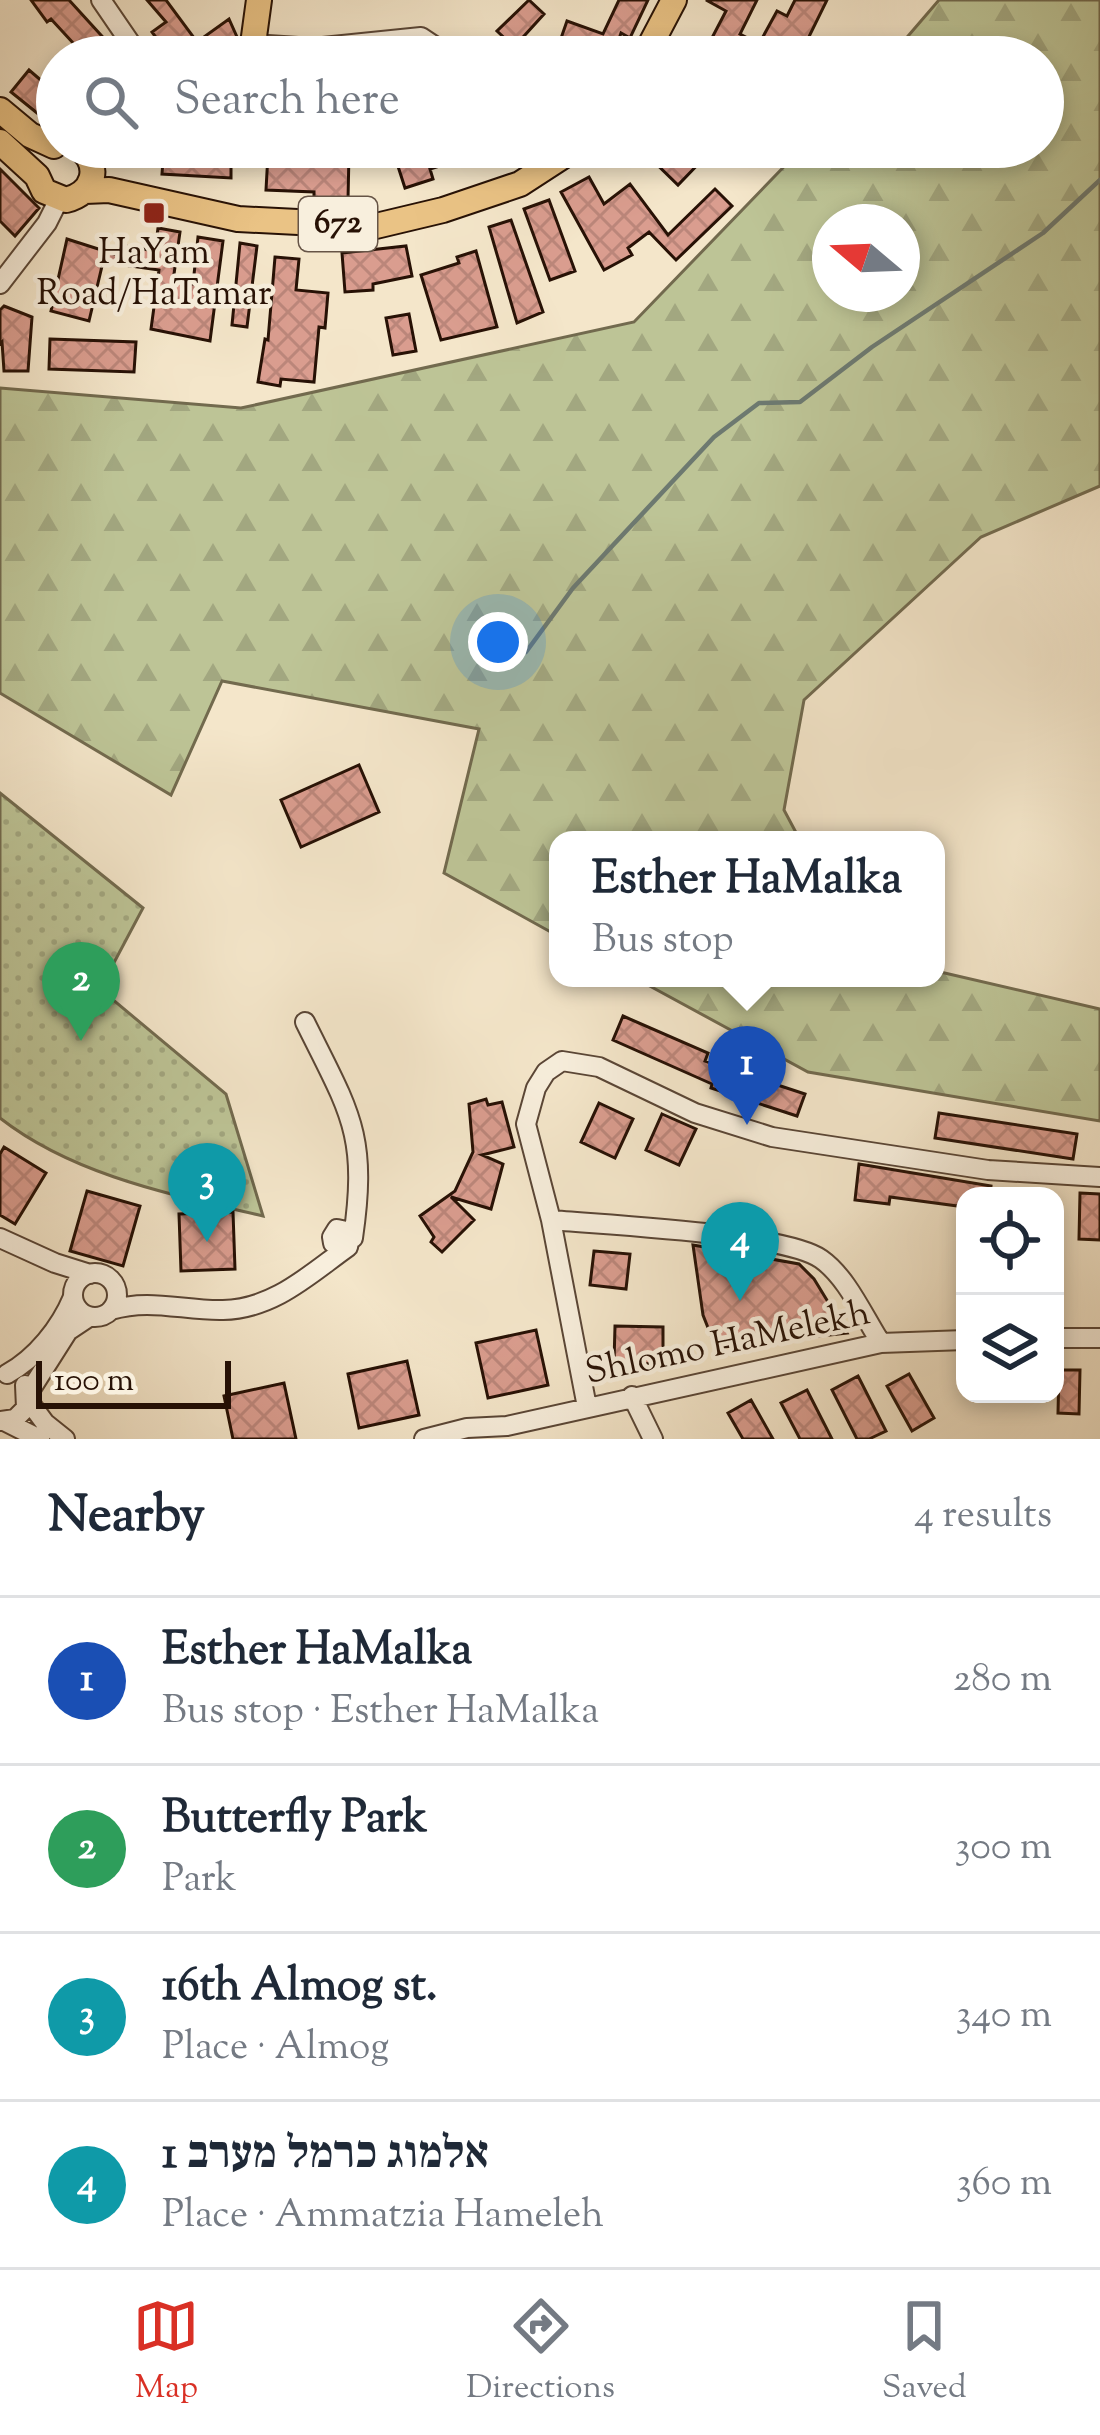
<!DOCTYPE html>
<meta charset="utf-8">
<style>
body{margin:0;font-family:"Sorts Mill Goudy","Frank Ruhl Libre",serif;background:#f6f6f7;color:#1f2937}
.controls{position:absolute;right:36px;bottom:36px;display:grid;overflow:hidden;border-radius:24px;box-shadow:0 6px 18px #0003}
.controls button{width:108px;height:108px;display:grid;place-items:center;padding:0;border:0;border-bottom:3px solid #e0e1e3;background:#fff;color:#1f2937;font:60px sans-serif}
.compass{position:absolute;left:812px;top:204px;width:108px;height:108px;border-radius:50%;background:#fff;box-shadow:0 6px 18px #0003;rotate:289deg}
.scale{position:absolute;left:36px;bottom:30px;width:195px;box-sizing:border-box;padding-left:12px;border:6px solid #271105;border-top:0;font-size:33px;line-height:42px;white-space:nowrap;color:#271105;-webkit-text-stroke:9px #f8efdd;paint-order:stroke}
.you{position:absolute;left:498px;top:642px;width:42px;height:42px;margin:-30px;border:9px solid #fff;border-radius:50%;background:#1a73e8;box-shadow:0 0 0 18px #1a73e833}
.badge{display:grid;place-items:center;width:78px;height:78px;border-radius:50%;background:#d93025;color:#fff;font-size:39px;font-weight:700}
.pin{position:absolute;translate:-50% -99px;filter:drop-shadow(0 3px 6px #0008)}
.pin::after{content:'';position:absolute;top:63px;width:42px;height:36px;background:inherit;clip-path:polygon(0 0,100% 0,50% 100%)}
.popup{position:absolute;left:549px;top:831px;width:396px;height:156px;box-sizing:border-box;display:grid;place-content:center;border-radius:24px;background:#fff;filter:drop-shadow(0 3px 9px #0005);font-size:39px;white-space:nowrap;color:#747a83}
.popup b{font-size:45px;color:#1f2937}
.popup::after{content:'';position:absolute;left:50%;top:100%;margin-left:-24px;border:24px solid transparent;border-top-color:#fff}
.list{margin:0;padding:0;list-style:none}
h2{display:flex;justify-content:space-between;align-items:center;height:156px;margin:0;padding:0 48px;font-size:51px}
h2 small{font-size:39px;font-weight:400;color:#747a83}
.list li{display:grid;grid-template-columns:78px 1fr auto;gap:36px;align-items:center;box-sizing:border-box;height:168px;padding:0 48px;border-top:3px solid #e0e1e3}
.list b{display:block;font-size:45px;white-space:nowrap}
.list p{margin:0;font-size:39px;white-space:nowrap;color:#747a83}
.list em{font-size:39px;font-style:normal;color:#747a83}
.icon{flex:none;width:66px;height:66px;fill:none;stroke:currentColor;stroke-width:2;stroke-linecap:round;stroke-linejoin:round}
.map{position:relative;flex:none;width:1100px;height:1439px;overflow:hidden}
.search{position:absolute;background:#fff;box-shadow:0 6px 18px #0003;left:36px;right:36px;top:36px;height:132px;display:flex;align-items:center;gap:30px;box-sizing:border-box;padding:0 42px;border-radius:66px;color:#747a83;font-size:45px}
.sheet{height:828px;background:#fff}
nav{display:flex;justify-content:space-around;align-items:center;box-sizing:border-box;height:168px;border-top:3px solid #e0e1e3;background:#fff;font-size:33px;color:#747a83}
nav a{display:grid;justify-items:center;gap:6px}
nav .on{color:#d93025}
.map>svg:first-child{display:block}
.forest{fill:url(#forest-firs);stroke:#726a4e;stroke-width:3;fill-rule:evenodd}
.park{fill:url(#park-dots);stroke:#726a4e;stroke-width:3}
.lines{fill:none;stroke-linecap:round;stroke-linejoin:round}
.stream{stroke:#6d7970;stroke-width:4.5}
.building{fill:url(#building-cross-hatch);stroke:#271105;stroke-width:3}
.minor-casing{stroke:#5a4636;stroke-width:22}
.major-casing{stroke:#271105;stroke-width:28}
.minor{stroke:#f8efdd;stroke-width:18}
.major{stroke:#eac385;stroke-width:24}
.poi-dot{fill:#8f2418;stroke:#f8efdd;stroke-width:4.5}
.labels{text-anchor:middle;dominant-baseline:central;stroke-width:9;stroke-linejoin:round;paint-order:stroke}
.shield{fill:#f8efdd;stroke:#665446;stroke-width:3}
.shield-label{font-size:33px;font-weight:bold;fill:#271105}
.poi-label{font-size:36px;fill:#271105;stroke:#f8efdd}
.street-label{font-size:36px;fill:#271105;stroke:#f8efdd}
</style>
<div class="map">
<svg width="1100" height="1439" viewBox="0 0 1100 1439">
<defs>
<pattern id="forest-firs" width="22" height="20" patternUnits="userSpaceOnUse" patternTransform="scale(3)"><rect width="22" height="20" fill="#bdc496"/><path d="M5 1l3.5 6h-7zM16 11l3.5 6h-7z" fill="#a2a780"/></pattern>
<pattern id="park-dots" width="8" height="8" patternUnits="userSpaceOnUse" patternTransform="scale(3)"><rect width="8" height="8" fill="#bdc496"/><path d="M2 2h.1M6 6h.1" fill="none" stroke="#a2a780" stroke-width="1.8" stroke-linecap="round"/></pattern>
<pattern id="building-cross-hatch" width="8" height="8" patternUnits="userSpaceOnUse" patternTransform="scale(3)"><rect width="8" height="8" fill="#da9d8f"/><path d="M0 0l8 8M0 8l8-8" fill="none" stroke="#bb867a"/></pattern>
</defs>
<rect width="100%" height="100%" fill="#f4e6ca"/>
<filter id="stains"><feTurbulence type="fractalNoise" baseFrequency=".00167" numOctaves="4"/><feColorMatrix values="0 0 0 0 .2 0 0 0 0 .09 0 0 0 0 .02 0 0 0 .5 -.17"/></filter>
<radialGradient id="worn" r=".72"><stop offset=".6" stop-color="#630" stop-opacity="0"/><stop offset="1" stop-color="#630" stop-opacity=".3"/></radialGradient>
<!-- forest -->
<path class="forest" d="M939,0H1100V486L981,537L804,700L784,810L800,840H558V936L444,873L479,729L222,681L171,795L0,693V388L241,408L634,322L803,147H1043V57H890ZM830,222H902V294H830Z
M936,971L1100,1009V1121L808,1072L635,978H936Z"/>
<!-- park -->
<path class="park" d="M0,793L143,908L100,989L226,1094L263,1216C174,1195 74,1176 0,1118Z"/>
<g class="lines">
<!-- stream -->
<path class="stream" d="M526,652L573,588L714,437L759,403L800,402L872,347L1043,233L1100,180"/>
</g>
<!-- building -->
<path class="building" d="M31,0H69L110,45L98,57H86L51,19L47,22Z
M147,0H166L197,42L229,19L237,37L210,57H170L152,32L166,22Z
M529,0L544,14L514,47L497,31Z
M619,0H648L630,38L621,33L613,57H595L559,44L567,21L603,34Z
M706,0H757L740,34L759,44L777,11L787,16L795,0H827L799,57H702L726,11Z
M29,70L57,94V129L11,92Z
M164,147H231V178L162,174Z
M415,147H494V149L430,169L433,179L405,188L394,154Z
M639,147H731L717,163L707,155L678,185Z
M315,152L349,153L348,200L314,199V192L266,190L268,154Z
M0,169L39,208L15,236L0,221Z
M589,177L604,204L630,184L668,235L715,189L732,206L676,260L649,232L628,248L632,255L604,270L561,192Z
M549,200L575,271L550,280L524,209Z
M511,220L543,312L517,323L489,227Z
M158,228L180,232L173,281L193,284L198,237L223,241L210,341L151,329L159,270L103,262L89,321L51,311L67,239L117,255L119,245L155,251Z
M240,243L257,246L247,327L232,325Z
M406,246L412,276L373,284V290L345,292L342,253Z
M476,251L497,327L441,340L421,275L459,263L457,257Z
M275,257L299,259L296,290L328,293L325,328L319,327L314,382L281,379L280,386L258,382L265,339L268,340Z
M4,306L32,317L28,371H4L2,342L0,344V310Z
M409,314L416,351L393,355L386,318Z
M50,339L136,342L134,372L49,369Z
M359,765L379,812L301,847L281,800Z
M623,1016L708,1053L705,1061L805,1094L797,1116L711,1088L712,1084L613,1040Z
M486,1099L488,1105L502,1102L514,1147L482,1155L503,1164L491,1209L451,1197L474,1220L442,1252L431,1242L434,1237L420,1216L455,1191L473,1152L469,1104Z
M599,1103L633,1119L615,1158L581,1142Z
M939,1113L1077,1134L1073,1159L935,1138Z
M662,1114L696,1129L679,1165L646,1150Z
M4,1147L46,1173L15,1224L0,1215V1154Z
M859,1164L991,1186L990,1196H965V1207L890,1197L889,1204L855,1200Z
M87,1191L140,1206L123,1266L70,1251Z
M1080,1193L1100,1194V1240L1079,1239Z
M233,1212L235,1269L181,1271L179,1214Z
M693,1245L799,1264L814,1279L847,1333L716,1348L703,1315Z
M594,1251L630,1254L626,1289L590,1285Z
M615,1326L663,1327V1364L614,1363Z
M536,1330L548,1385L488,1398L476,1343Z
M407,1361L419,1415L359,1428L348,1374Z
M1059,1370H1080L1079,1414L1058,1413Z
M909,1374L934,1418L912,1431L887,1386Z
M858,1376L886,1431L869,1439H857L832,1390Z
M284,1383L296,1439H233L224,1396Z
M807,1390L832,1439H800L781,1403Z
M751,1400L773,1439H743L728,1413Z"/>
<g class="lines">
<!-- minor casing -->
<g class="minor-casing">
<path id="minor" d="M101,0L140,57
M253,44L313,48L421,37L445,53H474
M0,284L47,223L59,199
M305,1022C350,1113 368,1134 353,1238
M551,1220C605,1225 784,1233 821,1259C847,1277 864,1317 881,1343
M0,1238L55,1263L90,1274
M73 1295a22 22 0 1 1 44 0a22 22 0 1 1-44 0Z
M111,1310C150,1298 184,1311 223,1310C274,1309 310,1274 348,1247L351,1232L337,1229L332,1237L333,1243L345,1248
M1055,1338H1100
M7,1374C36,1358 60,1328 73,1297
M28,1394L68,1331L89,1317
M632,1396L653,1439
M28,1400L45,1423L65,1439
M587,1407L551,1220L526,1124L536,1088L546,1072L562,1061L599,1067L695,1113L772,1137L988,1170L1100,1177
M0,1421L15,1419L26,1408L25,1385
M6,1422L40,1439
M424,1439L467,1428L507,1426L881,1343L965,1340"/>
</g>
<!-- major casing -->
<g class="major-casing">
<path id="major" d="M243,57L253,44L259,0
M644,57L674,0
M0,110L30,135L54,146
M0,142L37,176L44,191L66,200C94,193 102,166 79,147
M85,191L109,190L238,219L376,226L443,210L520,184L577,147"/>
</g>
<!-- minor -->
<use href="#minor" class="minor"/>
<!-- major -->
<use href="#major" class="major"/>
</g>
<!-- markers -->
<rect class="poi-dot" x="142" y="201" width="24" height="24" rx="6"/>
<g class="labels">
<!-- shield labels -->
<rect class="shield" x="299" y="197" width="78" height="54" rx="9"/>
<g class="shield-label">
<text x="338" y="224">672</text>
</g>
<!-- poi labels -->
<g class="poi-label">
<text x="154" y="254">HaYam<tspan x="154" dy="41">Road/HaTamar</tspan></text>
</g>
<!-- street labels -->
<g class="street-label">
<text transform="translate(728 1344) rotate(-12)">Shlomo HaMelekh</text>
</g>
</g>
<rect width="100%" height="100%" filter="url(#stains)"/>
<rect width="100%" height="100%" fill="url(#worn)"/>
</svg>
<div class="controls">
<button><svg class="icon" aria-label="locate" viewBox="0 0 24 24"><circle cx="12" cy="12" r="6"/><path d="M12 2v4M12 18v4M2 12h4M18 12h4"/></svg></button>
<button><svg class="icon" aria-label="layers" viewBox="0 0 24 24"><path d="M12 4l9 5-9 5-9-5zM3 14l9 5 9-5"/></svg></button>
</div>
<svg class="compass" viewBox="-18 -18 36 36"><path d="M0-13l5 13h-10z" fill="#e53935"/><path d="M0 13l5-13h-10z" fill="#747a83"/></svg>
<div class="scale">100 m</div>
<div class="you"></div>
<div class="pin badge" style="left:747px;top:1125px;background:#1a4fb4">1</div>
<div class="popup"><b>Esther HaMalka</b>Bus stop</div>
<div class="pin badge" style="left:81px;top:1041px;background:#2e9e5b">2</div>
<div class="pin badge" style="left:207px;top:1242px;background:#0f9aa8">3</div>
<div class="pin badge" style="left:740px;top:1301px;background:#0f9aa8">4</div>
<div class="search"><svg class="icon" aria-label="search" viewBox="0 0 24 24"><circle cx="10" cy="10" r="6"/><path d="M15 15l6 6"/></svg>Search here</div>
</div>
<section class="sheet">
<h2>Nearby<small>4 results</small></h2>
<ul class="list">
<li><span class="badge" style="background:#1a4fb4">1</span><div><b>Esther HaMalka</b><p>Bus stop · Esther HaMalka</p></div><em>280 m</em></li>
<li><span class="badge" style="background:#2e9e5b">2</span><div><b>Butterfly Park</b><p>Park</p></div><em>300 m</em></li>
<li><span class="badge" style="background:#0f9aa8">3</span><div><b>16th Almog st.</b><p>Place · Almog</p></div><em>340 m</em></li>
<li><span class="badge" style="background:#0f9aa8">4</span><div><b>אלמוג כרמל מערב 1</b><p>Place · Ammatzia Hameleh</p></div><em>360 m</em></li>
</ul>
</section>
<nav>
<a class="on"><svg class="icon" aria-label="map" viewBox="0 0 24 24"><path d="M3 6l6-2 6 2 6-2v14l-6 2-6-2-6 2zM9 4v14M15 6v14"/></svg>Map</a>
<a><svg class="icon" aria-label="directions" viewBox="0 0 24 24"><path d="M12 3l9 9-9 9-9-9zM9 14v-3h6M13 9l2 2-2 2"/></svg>Directions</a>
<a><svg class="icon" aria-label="saved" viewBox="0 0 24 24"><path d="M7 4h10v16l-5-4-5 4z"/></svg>Saved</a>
</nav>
